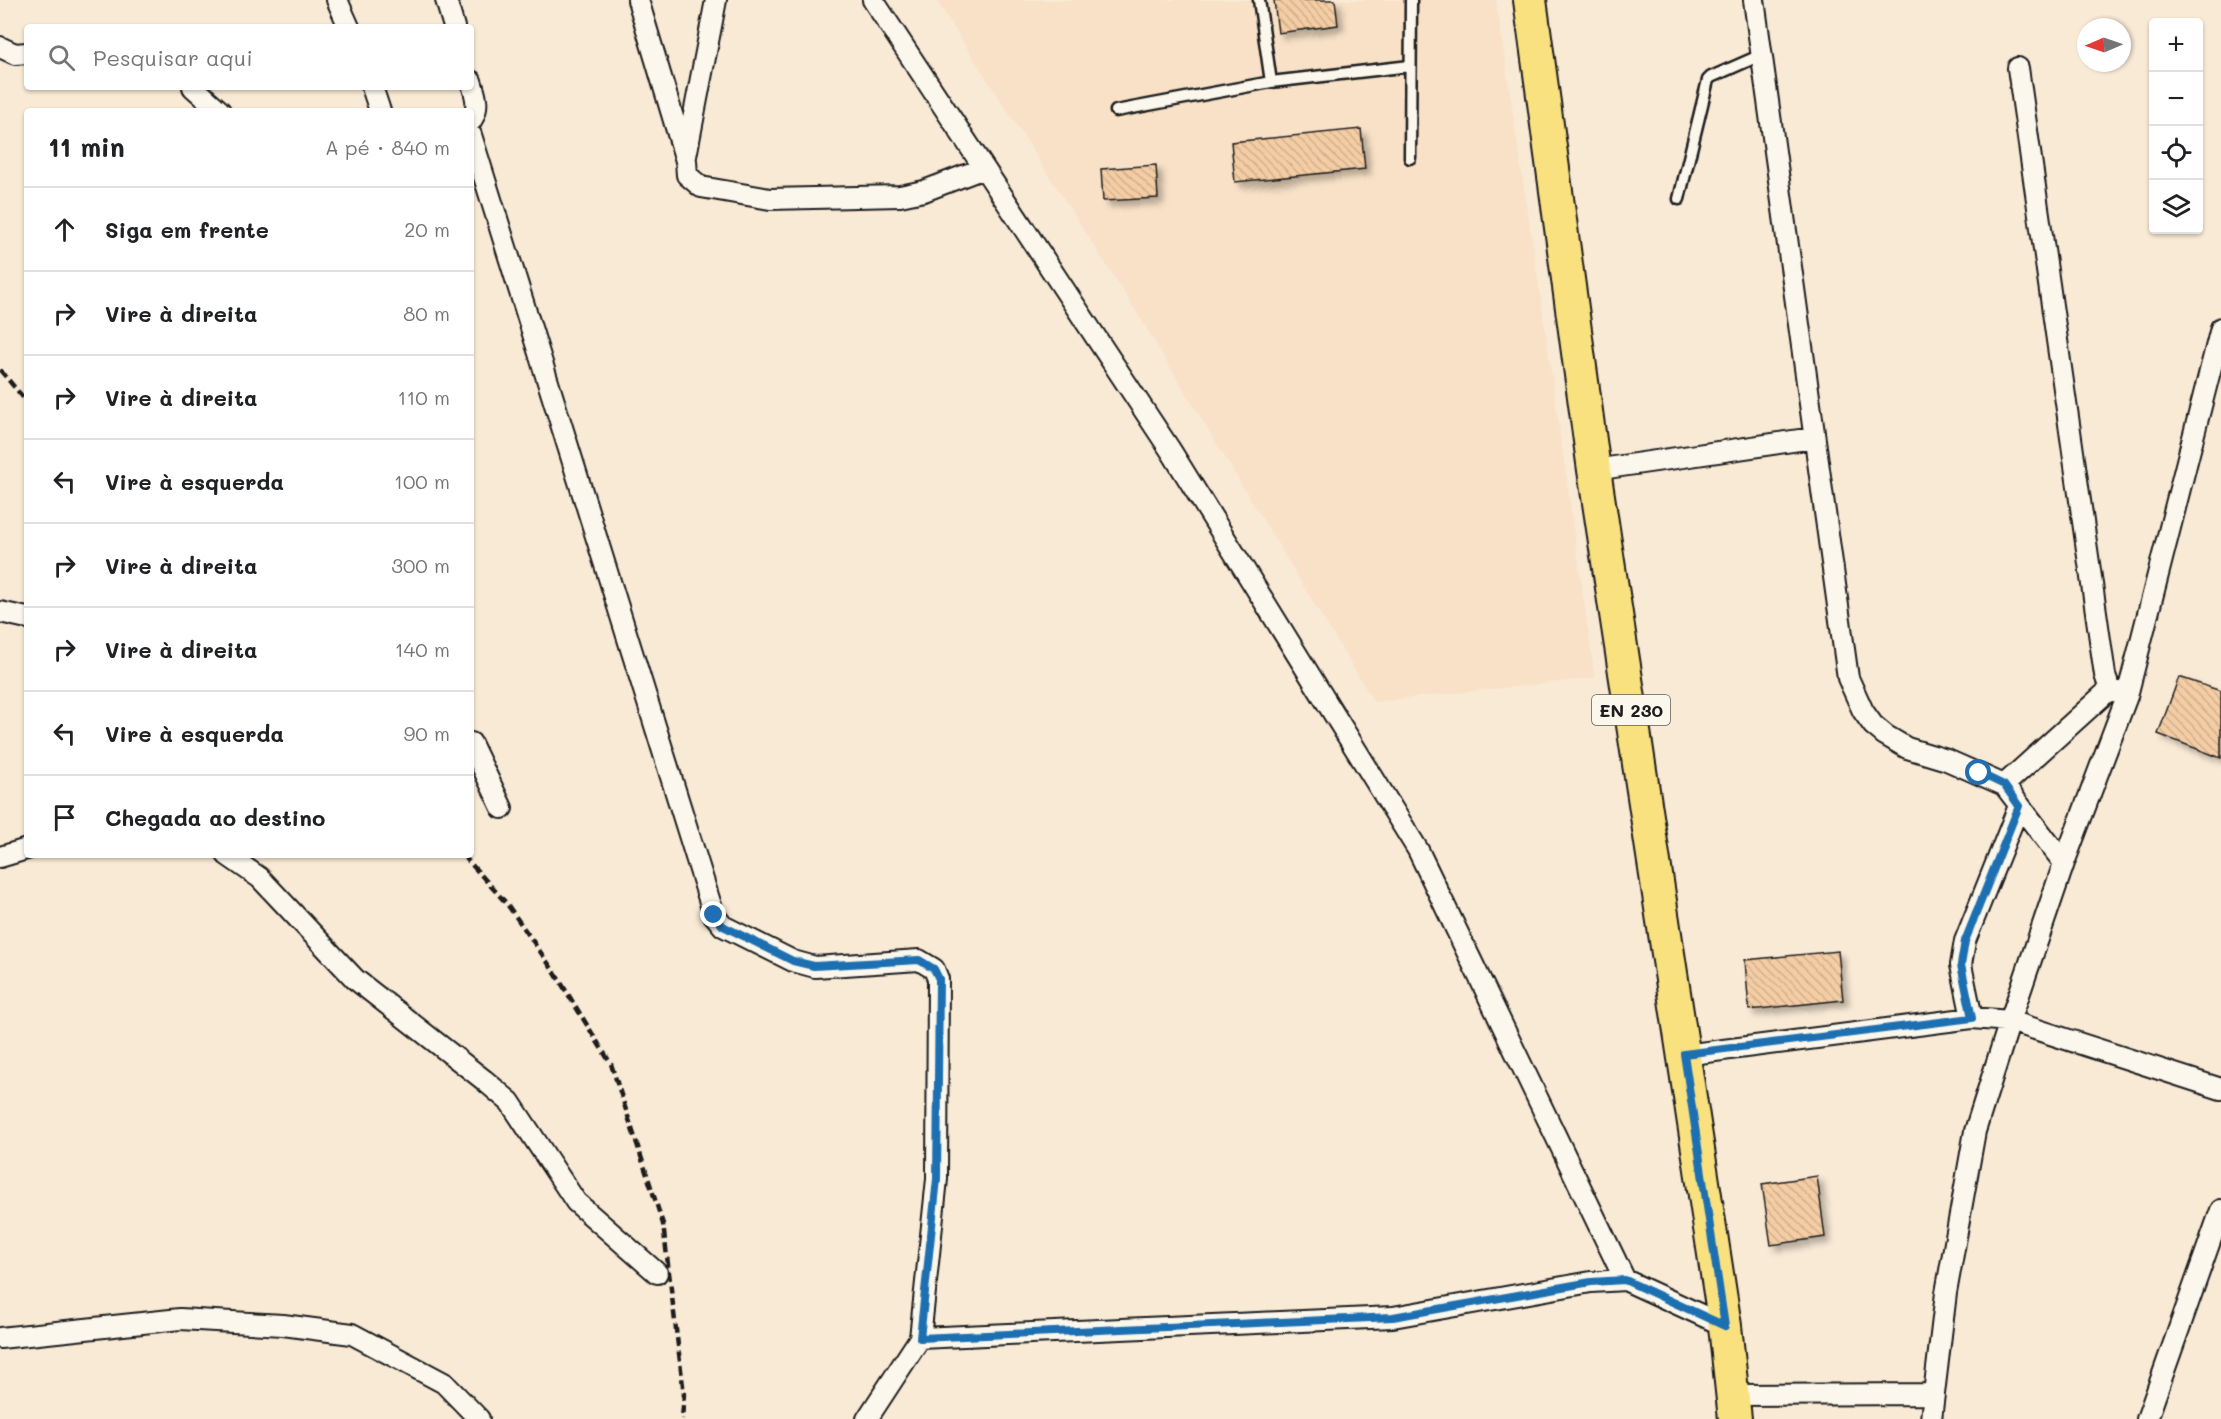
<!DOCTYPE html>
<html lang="pt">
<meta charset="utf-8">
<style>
body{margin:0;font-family:Mali,sans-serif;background:#f6f6f6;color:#202124}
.controls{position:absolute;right:18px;top:18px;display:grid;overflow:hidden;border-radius:6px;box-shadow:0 2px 4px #0004}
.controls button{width:54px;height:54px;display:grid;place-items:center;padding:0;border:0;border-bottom:2px solid #e0e0e0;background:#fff;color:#202124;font:30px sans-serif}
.compass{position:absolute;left:2077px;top:18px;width:54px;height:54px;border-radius:50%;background:#fff;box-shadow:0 2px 4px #0004;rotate:268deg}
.stop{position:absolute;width:18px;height:18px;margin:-14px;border:4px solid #1f6fb2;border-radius:50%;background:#fff}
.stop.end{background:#1f6fb2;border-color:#fff;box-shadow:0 2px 6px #0008}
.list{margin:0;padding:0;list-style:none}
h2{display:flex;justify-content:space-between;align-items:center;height:78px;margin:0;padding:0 24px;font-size:26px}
h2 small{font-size:20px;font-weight:400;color:#757577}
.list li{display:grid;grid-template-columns:39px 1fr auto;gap:18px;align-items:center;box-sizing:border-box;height:84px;padding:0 24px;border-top:2px solid #e0e0e0}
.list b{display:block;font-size:22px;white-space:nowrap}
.list em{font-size:20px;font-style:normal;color:#757577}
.icon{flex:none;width:33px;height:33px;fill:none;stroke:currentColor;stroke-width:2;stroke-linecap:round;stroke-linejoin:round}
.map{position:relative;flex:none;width:2221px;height:1419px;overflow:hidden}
.search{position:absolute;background:#fff;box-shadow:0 2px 4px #0004;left:24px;top:24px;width:450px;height:66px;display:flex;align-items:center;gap:15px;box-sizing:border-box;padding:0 21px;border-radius:6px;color:#757577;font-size:22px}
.panel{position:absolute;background:#fff;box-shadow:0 2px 4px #0004;left:24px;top:108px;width:450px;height:750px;border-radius:6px}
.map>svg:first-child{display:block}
.built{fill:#f8e1c7}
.building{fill:url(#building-back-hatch);stroke:#1c1c1c;stroke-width:1.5;filter:url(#shadow)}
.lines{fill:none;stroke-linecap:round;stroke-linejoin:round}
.lane-casing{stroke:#1c1c1c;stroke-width:15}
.street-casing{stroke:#1c1c1c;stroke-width:24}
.primary-casing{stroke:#1c1c1c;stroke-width:36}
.lane{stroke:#fbf7ec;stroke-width:10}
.street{stroke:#fbf7ec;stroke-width:20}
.primary{stroke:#fae180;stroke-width:32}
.rail{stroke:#1c1c1c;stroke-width:4.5;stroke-dasharray:9 4.5;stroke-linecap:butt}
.route{stroke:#1f6fb2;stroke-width:8}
.labels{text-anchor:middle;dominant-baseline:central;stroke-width:5;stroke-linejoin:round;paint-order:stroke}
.shield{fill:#fbf7ec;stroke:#5f5e5a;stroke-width:1.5}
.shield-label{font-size:18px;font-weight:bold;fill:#1c1c1c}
</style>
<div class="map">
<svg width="2221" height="1419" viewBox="0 0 2221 1419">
<defs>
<pattern id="building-back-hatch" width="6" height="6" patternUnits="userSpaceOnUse" patternTransform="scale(1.5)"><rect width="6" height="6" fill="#f4cda4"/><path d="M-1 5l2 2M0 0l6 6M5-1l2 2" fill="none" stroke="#d1af8d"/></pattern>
<filter id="shadow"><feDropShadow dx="5.5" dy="5.5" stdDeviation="3" flood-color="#0004"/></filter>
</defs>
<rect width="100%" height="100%" fill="#f9ead6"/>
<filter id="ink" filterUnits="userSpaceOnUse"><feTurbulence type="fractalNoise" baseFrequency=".0167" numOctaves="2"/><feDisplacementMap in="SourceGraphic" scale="12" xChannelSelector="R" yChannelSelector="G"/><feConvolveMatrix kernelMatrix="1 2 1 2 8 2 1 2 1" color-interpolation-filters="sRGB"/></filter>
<g filter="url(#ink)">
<!-- built -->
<path class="built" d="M936,0H1496L1535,259L1595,678L1374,702L1134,308Z"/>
<!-- building -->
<path class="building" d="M1274,0H1335L1338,25L1278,33Z
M1361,129L1365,169L1235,182L1231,142Z
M1156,165L1158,198L1103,201L1101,169Z
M2179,677L2221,691V758L2158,734Z
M1838,951L1843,1000L1749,1010L1745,960Z
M1817,1176L1825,1237L1771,1245L1762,1184Z"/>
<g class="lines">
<!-- lane casing -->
<g class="lane-casing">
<path id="lane" d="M1259,0L1271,82
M1116,111L1271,82L1410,66
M1410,158L1411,0
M1679,199L1708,80L1711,77L1761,55"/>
</g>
<!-- street casing -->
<g class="street-casing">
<path id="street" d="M337,0L349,27
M446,0L454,27
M638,0L686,161L687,175L701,187L770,199L900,196L924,191L984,168
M873,0L1171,451L1418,850L1625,1280
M1754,0L1848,678L1863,711L1873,725L1885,735L1907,748L1947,760L2004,785L2064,863
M0,47L15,54L27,53
M2018,68L2105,675L2110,689L2127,696
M471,81C476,96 480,107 471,121
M193,87L220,111
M372,87L380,111
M471,135L714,915L723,926L793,961L815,967L919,960L934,969L938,979L937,1179L920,1338
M686,156L716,0
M1594,470L1813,438
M0,612L27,618
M471,743L502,808
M2004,785L2110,689
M227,855L260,878L355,979L484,1080L510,1102L576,1202L657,1273
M0,857L27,849
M1972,1018L1961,965L1965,941L2019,806
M1684,1055L1972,1018L2010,1021L2064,863L2127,696L2221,328
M0,1338L180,1319L283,1325L352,1334L444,1383L479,1419
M1734,1395L1933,1394
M867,1419L920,1338L1393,1317L1591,1282L1625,1280L1725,1326
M1931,1419L1946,1293L1975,1131L2010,1021L2221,1089
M2147,1419L2221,1210"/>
</g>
<!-- primary casing -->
<g class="primary-casing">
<path id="primary" d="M1530,0L1594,470L1725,1326L1735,1419"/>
</g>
<!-- lane -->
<use href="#lane" class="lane"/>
<!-- street -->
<use href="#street" class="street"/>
<!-- primary -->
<use href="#primary" class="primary"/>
<!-- rail -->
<path class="rail" d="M0,370L27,402
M463,855L507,904L555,973L611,1064L663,1224L684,1394L682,1419"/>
</g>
</g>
<g class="lines" filter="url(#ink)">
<!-- route -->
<path class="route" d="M714,915L723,926L793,961L814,966L919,960L934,969L939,979L937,1179L920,1338L1393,1317L1591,1282L1625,1280L1725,1326L1684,1054L1972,1018L1961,965L1965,941L2019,806L2004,785L1979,773"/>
</g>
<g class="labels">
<!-- shield labels -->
<rect class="shield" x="1592" y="695" width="78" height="30" rx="4.5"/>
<g class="shield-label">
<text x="1631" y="710">EN 230</text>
</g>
</g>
</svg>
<div class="controls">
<button>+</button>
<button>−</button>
<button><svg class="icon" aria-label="locate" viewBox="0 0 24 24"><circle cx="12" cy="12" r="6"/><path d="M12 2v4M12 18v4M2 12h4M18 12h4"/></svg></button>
<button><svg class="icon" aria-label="layers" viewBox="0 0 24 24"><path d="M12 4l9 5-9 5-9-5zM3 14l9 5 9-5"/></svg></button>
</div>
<svg class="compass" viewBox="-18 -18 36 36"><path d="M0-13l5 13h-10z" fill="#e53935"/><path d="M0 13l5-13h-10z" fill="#757577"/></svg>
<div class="stop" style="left:1979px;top:773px"></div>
<div class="stop end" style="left:714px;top:915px"></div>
<div class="search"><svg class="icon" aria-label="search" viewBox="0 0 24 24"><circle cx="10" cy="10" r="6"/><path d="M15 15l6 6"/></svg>Pesquisar aqui</div>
<section class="panel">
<h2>11 min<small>A pé · 840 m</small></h2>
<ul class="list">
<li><svg class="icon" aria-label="ahead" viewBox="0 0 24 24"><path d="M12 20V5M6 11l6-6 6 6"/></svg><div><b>Siga em frente</b></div><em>20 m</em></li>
<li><svg class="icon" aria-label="right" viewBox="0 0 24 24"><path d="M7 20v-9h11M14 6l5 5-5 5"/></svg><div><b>Vire à direita</b></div><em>80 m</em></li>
<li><svg class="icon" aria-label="right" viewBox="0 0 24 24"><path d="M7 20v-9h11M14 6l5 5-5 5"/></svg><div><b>Vire à direita</b></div><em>110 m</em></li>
<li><svg class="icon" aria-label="left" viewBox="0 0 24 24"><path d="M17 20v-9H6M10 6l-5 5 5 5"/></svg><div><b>Vire à esquerda</b></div><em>100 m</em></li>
<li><svg class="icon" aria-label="right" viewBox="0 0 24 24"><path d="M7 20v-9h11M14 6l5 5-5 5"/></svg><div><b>Vire à direita</b></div><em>300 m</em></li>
<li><svg class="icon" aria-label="right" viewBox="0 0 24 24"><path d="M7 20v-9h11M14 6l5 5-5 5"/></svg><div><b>Vire à direita</b></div><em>140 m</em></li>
<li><svg class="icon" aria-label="left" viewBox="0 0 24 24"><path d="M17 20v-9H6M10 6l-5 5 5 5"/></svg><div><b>Vire à esquerda</b></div><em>90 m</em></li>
<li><svg class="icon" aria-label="arrive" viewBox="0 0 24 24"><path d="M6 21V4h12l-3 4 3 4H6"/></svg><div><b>Chegada ao destino</b></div></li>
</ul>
</section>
</div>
